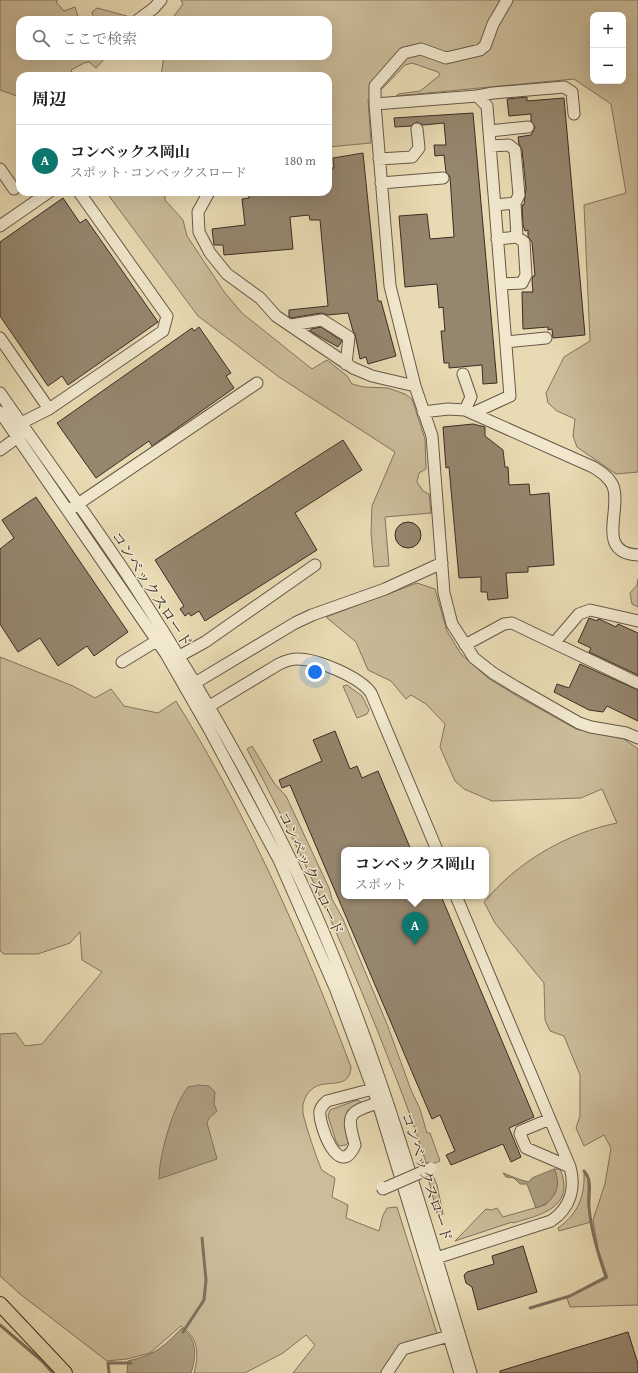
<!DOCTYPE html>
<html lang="ja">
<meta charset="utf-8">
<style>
body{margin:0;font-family:"Gentium Book Plus","Noto Serif JP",serif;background:#f6f6f6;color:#202124}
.controls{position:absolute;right:12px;top:12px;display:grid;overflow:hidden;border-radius:8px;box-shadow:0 4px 16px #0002}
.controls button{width:36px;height:36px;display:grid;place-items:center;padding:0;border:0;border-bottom:1px solid #e0e0e0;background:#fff;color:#202124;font:20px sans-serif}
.you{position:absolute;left:315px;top:672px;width:14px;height:14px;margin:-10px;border:3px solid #fff;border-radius:50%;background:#1a73e8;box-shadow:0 0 0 6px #1a73e833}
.badge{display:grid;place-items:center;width:26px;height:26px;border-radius:50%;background:#0f766e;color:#fff;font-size:13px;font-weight:700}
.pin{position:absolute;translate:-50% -33px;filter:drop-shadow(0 1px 2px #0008)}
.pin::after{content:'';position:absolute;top:21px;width:14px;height:12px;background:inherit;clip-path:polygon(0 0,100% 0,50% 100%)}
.popup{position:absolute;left:341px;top:847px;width:148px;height:52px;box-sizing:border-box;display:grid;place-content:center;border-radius:8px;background:#fff;filter:drop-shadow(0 1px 3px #0005);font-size:13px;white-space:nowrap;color:#757577}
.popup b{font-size:15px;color:#202124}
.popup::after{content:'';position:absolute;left:50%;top:100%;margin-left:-8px;border:8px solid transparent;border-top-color:#fff}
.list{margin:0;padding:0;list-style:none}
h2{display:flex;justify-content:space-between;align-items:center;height:52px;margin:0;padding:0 16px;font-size:17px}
h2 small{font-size:13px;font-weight:400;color:#757577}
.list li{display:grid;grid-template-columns:26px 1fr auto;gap:12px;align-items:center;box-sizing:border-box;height:72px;padding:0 16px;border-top:1px solid #e0e0e0}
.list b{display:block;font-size:15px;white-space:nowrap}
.list p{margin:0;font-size:13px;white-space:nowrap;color:#757577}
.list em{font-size:13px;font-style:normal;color:#757577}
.icon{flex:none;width:22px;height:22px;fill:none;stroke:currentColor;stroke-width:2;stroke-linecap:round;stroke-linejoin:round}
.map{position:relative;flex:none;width:638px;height:1373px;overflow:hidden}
.search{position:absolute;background:#fff;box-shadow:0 4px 16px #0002;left:16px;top:16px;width:316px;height:44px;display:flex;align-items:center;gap:10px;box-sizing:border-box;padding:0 14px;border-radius:12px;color:#757577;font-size:15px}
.panel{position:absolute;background:#fff;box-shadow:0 4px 16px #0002;left:16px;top:72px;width:316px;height:124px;border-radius:12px}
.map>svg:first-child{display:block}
.green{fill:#cbbc9a;stroke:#837460;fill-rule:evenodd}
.water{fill:#ad9f82;stroke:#7f715d}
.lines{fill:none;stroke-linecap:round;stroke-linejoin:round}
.stream{stroke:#7f715d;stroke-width:3}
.building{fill:#95866e;stroke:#3b2c25}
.minor-casing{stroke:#665848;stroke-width:13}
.major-casing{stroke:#3b2c25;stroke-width:16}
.minor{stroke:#f0e7cd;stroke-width:11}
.major{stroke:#e8dab2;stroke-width:14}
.minor-bridge-casing{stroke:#665848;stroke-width:13;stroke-linecap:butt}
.minor-bridge{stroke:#f0e7cd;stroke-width:11}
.labels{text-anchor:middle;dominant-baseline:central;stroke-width:3;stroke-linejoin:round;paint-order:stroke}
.street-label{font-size:15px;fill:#3b2c25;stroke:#f0e7cd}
</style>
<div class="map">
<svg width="638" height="1373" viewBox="0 0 638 1373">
<rect width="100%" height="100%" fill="#e8dab2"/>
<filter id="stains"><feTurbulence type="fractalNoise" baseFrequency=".005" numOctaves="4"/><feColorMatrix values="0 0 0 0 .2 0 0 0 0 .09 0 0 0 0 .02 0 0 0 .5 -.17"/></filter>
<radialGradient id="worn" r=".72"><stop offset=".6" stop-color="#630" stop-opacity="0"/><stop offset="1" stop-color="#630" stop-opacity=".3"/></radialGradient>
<!-- green -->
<path class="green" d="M0,0H58L56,2L64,11L75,7L79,20H20V56H107L96,68L89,62L84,63L71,70L74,76H20V97L0,90Z
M181,0H638V472L616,474L577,447L573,436L575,419L557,411L548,403L546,393L564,357L590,341L584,205L626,193L611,104L574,79L396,96L398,94L420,91L440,75L438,72L412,63L405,65L384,87L368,99L371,143L328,147V76H161L164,56H328V20H171L183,4ZM593,15H623V81H593Z
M97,8L127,16L128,20H94L92,12Z
M106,192H165V200L183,220L187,236L225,293L242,313L312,369L327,360L347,376L352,384L364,387L388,388L405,394L412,399L425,439L426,469L419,473L417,482L423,491L429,494L431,513L385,517L389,566L374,567L371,533L372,506L395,452L279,377L198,316Z
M638,579V607L632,604L630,593L637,585Z
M417,583L435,589L447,631L461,654L488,678L517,696L576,729L624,739L638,749V1305L570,1307L567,1298L608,1278L598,1249L593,1220L605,1184L611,1148L604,1135L584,1146L576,1128L580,1116V1075L564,1036L550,1031L545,1020L544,983L495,923L484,902C517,862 567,833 617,823L602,789L581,798L492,801L464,789L455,781L440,747L445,724L426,704L411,695L406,699L391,681L368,670L356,642L326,617Z
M0,657L73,686L95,698L111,689L124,706L158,713L176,701C248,816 303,940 351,1067C350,1092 324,1077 311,1090C305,1095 302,1104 303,1112C303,1118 319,1166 322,1170C326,1173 331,1176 335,1178L332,1197L348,1205L346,1218L379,1231L383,1215L387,1208L397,1207L438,1337L405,1345L386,1373H293L315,1345L306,1335L283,1353L245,1373H194C199,1354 199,1338 181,1326L150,1353L127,1359L107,1361L20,1294L0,1276V1034L16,1033L25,1046L42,1044L102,972L82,960L80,932L70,943L38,954H4L0,951Z
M347,685L362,696L369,710L367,714L357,718L343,686Z
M252,746L274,783L286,796L329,888L332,899L343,919L387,1024L411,1090L420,1109L427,1133H430L440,1161L427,1166C413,1119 394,1073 376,1027C338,932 295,839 247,749Z
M357,1100L361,1102L350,1141L346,1145L339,1146L336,1141L328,1116L330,1110Z
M554,1169H560C576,1207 541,1215 513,1223L512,1222L455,1241L486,1209L492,1210L497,1208L503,1217L545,1205C555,1197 560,1179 554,1169Z
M432,1173L437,1185L443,1214L438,1216L427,1174Z
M584,1173L588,1179V1203L591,1222L559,1231L558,1228C578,1214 585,1196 584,1173Z"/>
<!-- water -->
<path class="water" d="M199,1085L209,1086L215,1092L214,1104L217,1111L209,1118L207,1123L217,1159L159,1179C159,1155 173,1106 188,1087Z
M554,1169C563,1186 554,1203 536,1208L527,1184H520L514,1178L506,1177L503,1173C511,1176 519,1180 529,1182L532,1178Z
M182,1328C197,1339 197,1356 191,1373H127L128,1361C156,1354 161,1349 182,1328Z"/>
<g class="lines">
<!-- stream -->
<path class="stream" d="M530,1308L570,1296L606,1277C598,1254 591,1231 589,1207C588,1195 593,1180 584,1171
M0,1325L42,1361L53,1373
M183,1332L204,1300L206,1280L202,1238
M109,1373L108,1363H131"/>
</g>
<!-- building -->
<path class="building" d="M527,97V101L564,98L585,335L553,338L552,329L548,330V327L523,329L522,292H533L532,280L533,276H535L532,242L528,237V230L525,231L523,225L522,205H524L526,188L522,150L519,144L518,137L531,135L535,127L531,121V114L509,116L507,99Z
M473,113L497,383L483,384L482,365L449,368V363H444L441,331H445L443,307L439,308L437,284L405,287L399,216L427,214L430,239L454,237L450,177L446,172L444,155L435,156L434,145H446L444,123L423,125L417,122L411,126L395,127L394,118Z
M363,153L378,301H381L396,356L368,364L366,357L360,359L355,334L353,331L348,313L328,315L321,313L291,318L289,317V310L328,306L320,220H310L309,215L290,217L293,249L224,255L223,245H214L212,229L245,225L242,199L249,198V192H328V168H334L333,158Z
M63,198L80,223L86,219L158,322L68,385L62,376L48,386L0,316V242Z
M199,327L231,373L226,376L234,388L152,446L149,441L96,478L57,423L192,328L194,331Z
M321,327L342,341L338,347L310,331L311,329Z
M473,424L485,427V436L503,450L505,467H508L509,485L529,484L530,495L549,493L554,565L528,567V572L506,573L508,598L488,600L487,592H481V577L459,578L449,467L446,468L443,427Z
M343,440L362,470L295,513L317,550L205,621L199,611L191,616L189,613L185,616L180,609L184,606L155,560Z
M36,497L128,632L94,656L87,646L58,666L40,638L18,652L0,624V549L14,538L2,520Z
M395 535a13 13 0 1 1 26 0a13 13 0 1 1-26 0Z
M589,618L597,621L598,619L601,620L616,627L618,624L638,633V675L589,652L591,648L578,642Z
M580,664L638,690V721L607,706L603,712L589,710L554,692L557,684L569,688Z
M335,731L350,769L357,766L362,778L378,771L411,850H344V896H441L534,1117L509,1128L521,1157L511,1162L503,1144L451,1165L446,1155L455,1151L440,1115L432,1119L290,785L282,788L279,780L322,761L313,740Z
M523,1246L537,1292L478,1310L472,1287L466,1283L464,1275L467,1272L494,1264L492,1256Z
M628,1332L638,1364V1373H500V1371Z"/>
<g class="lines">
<!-- minor casing -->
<g class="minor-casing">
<path id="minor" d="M507,0L493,24L485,46L480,50L446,58L421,49L404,53L375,86V104L390,286L415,386L432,436L444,593L452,624L474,658L493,673L516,687L579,723L591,727L626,733L638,738
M138,20L154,8L161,0
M477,96L493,93L564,87L572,92L574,114
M375,104L477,96L487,106L510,396L473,413
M489,131L528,127
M490,146L509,145L515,150L519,195L515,203L495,205
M379,159L412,157L419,148L417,129
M0,169L14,189
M381,183L443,178
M209,192L198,212L199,232L210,253L227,274L260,298L276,316L353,368L372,376L415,386
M515,203L517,237
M0,226L49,192
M497,239L517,237L524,242L526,275L522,283L501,284
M291,325L322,320L349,337L346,364
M0,338L49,409
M506,342L546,338
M463,374L471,397L465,410
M0,393C45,458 92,521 135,587C191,673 243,762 288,854C369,1020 418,1198 471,1373
M0,412L166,654L209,729L279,860L336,990L378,1103L460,1373
M423,412L448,409L465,410L593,467C601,472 609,477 613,486C622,510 595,553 638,555
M15,426L49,409L163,331L167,316L79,192
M0,450L22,434
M72,508L257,383
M555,642L579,614L590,610L638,621
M465,645L504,624L512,623L638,683
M174,659L205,642L315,565
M122,662L163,637
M195,683L295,623L312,615L385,589L442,563
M208,707L279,664C285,661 291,659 298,659C317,659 360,677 371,693L437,850
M373,1089L327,1101C324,1104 321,1106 320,1111C318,1123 339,1182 355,1145C346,1114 348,1112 378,1103
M550,1119L521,1131L520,1134L526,1148L570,1167
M430,1260L551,1221C570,1208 576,1189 570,1167L456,896
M387,1373L403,1349L449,1336"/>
</g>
<!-- major casing -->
<g class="major-casing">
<path id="major" d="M0,1304L65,1373"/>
</g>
<!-- minor -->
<use href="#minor" class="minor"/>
<!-- major -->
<use href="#major" class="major"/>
<!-- minor-bridge casing -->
<g class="minor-bridge-casing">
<path id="minor-bridge" d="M382,1187L383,1189L431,1168"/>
</g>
<!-- minor-bridge -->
<use href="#minor-bridge" class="minor-bridge"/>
</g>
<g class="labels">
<!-- street labels -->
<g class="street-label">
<text transform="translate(152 589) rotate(57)">コンベックスロード</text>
<text transform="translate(311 873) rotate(65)">コンベックスロード</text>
<text transform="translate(427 1177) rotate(72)">コンベックスロード</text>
</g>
</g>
<rect width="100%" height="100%" filter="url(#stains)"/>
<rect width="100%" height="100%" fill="url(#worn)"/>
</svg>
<div class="controls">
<button>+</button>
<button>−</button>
</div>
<div class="you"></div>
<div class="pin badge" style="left:415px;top:945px">A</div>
<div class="popup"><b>コンベックス岡山</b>スポット</div>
<div class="search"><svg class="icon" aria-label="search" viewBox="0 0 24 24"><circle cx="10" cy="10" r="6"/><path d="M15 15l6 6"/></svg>ここで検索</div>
<section class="panel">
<h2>周辺<small></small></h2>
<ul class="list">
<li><span class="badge">A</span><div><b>コンベックス岡山</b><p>スポット · コンベックスロード</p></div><em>180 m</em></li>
</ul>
</section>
</div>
